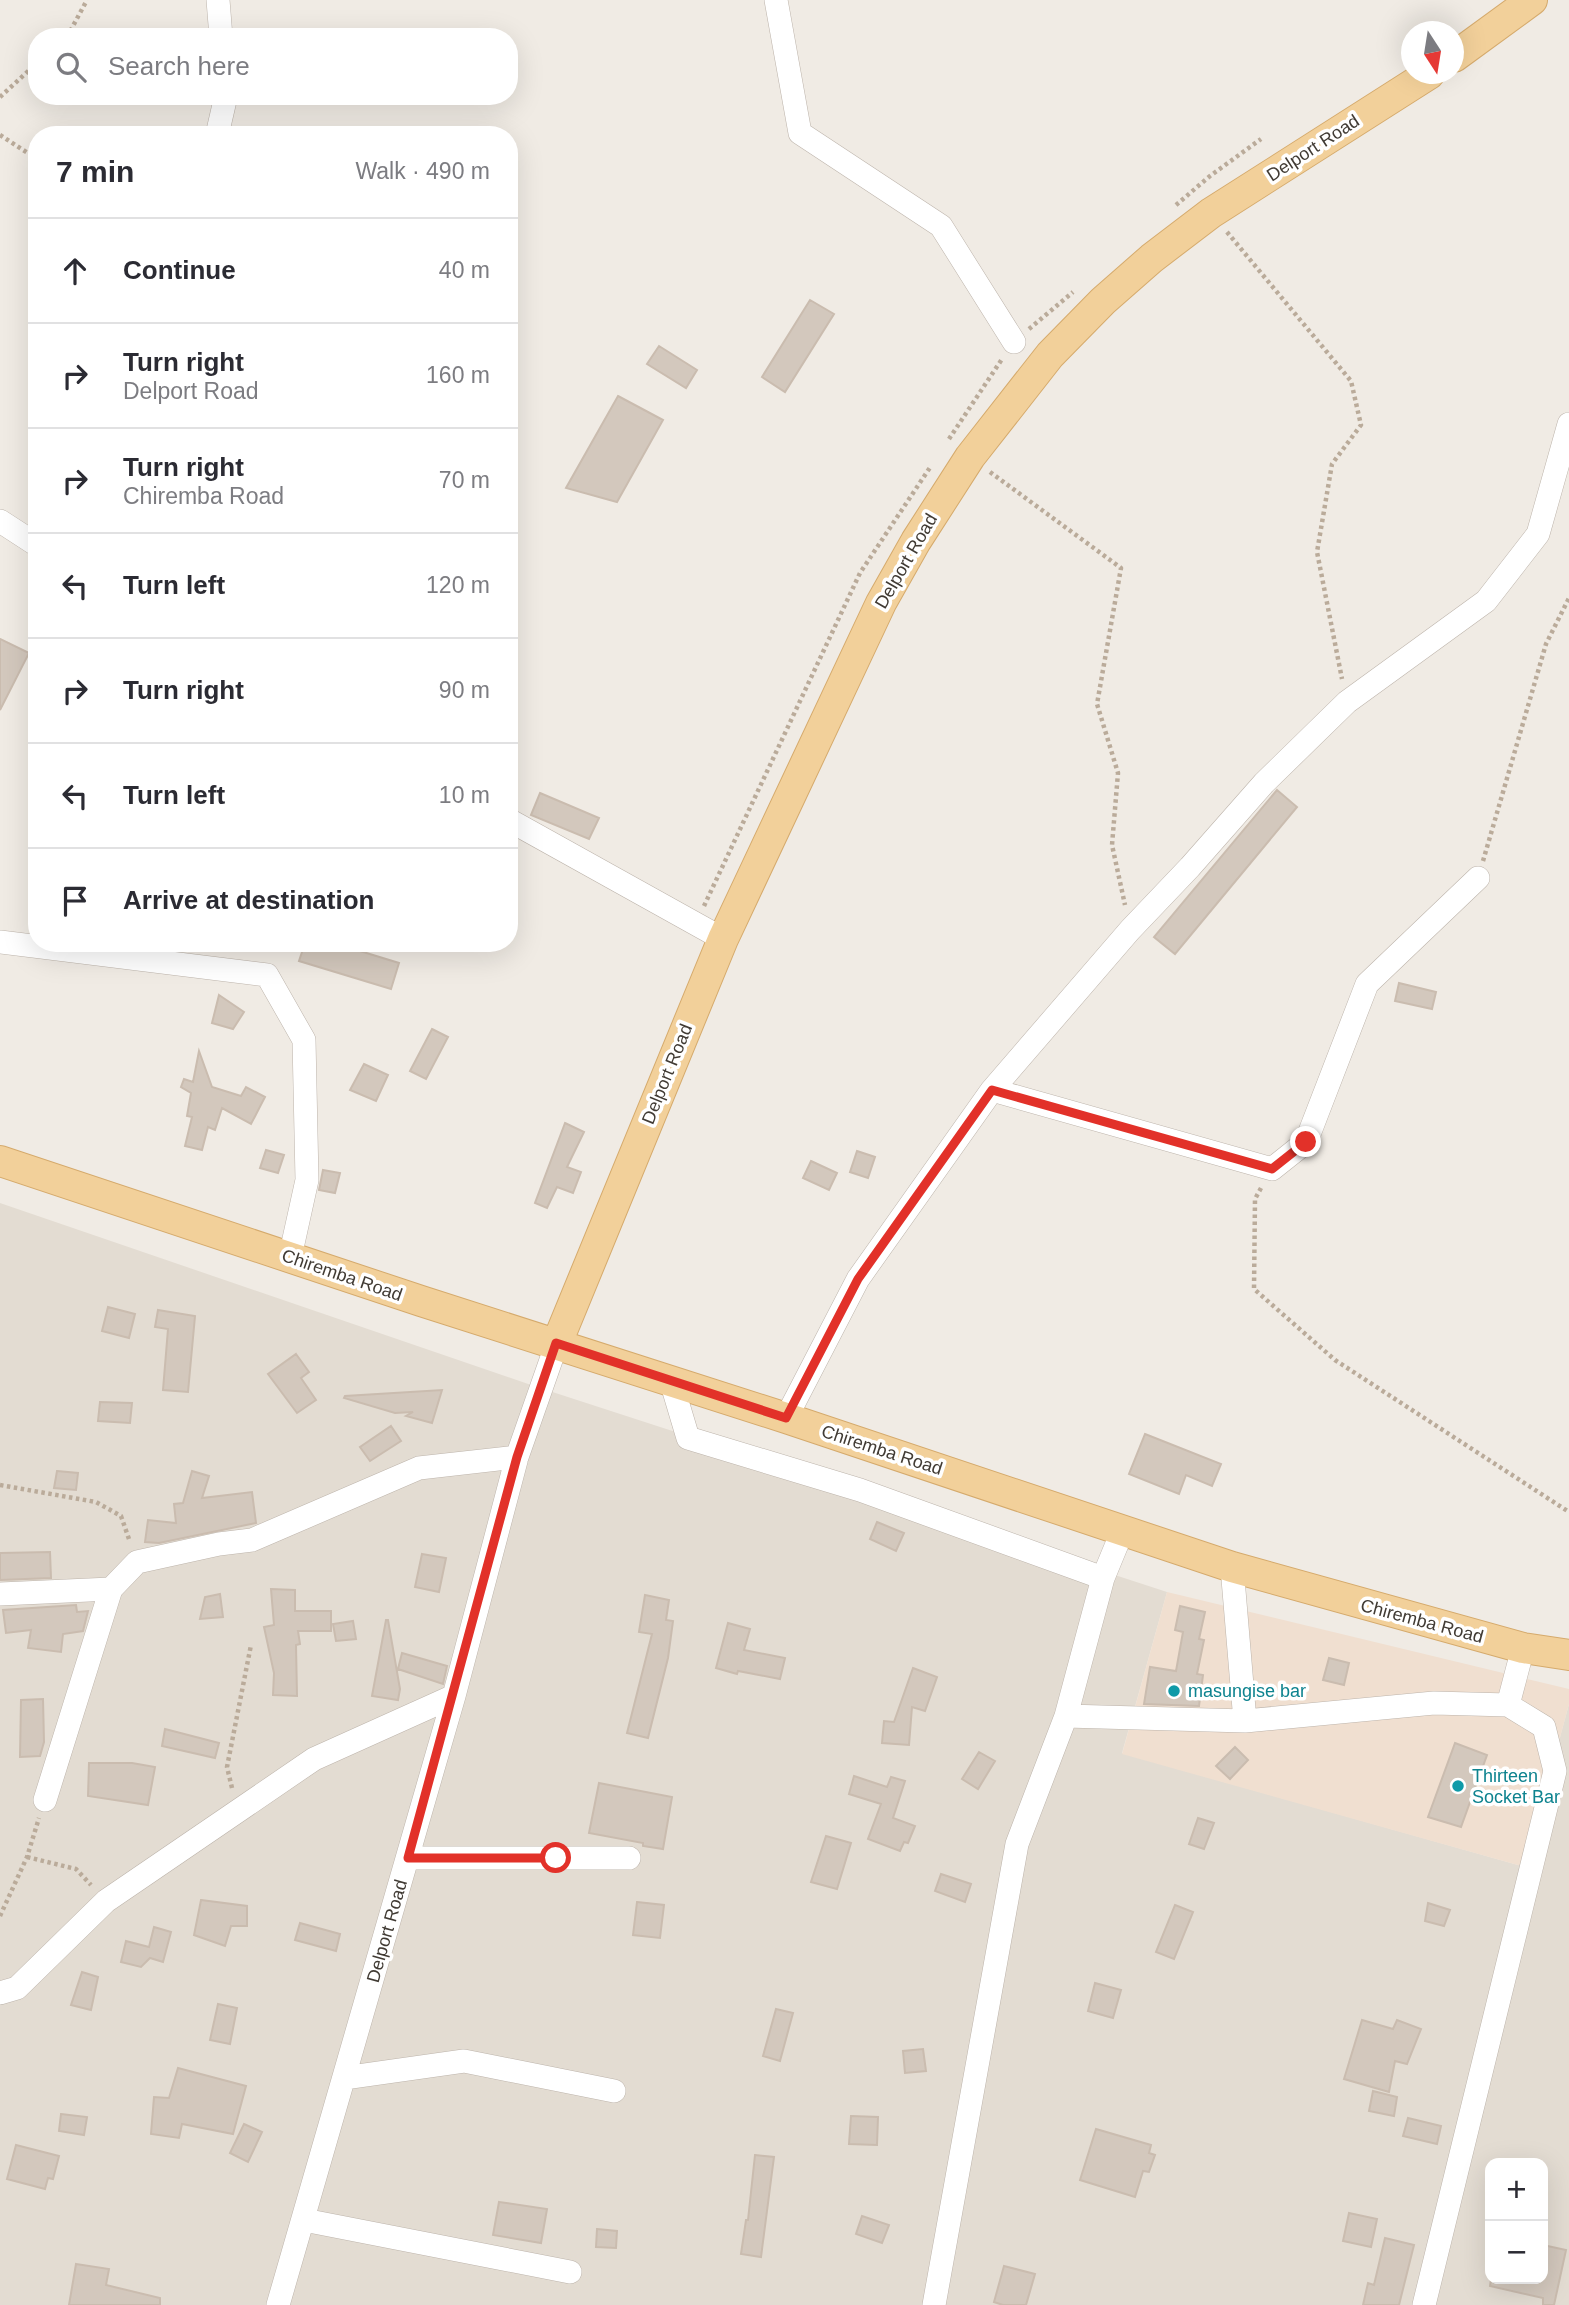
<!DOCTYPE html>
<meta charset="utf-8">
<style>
body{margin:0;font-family:Arial,sans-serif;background:#f2f2f3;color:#2b2b33}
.controls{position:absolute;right:21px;bottom:21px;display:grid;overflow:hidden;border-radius:14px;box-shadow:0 7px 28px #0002}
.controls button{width:63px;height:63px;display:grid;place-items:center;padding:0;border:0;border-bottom:2px solid #e1e1e2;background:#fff;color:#2b2b33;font:35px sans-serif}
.compass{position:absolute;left:1401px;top:21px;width:63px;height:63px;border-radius:50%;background:#fff;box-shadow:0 7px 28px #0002;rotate:168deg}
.stop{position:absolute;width:21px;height:21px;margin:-16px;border:5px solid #e23129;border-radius:50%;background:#fff}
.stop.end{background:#e23129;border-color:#fff;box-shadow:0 2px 7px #0008}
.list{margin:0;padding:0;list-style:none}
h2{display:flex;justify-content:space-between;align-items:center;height:91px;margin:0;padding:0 28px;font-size:30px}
h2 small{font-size:23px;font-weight:400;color:#7c7c81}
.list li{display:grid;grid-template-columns:46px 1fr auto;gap:21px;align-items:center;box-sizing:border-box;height:105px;padding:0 28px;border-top:2px solid #e1e1e2}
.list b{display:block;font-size:26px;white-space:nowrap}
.list p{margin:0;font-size:23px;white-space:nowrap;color:#7c7c81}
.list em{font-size:23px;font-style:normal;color:#7c7c81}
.icon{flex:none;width:38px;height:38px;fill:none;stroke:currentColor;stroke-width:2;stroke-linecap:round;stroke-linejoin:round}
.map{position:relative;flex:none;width:1569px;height:2305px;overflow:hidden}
.search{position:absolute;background:#fff;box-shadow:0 7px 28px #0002;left:28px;top:28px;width:490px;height:77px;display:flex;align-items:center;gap:18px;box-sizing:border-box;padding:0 24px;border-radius:28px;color:#7c7c81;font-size:26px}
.panel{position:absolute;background:#fff;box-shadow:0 7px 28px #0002;left:28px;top:126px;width:490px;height:826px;border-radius:28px}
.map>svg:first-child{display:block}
.residential{fill:#e3dcd2;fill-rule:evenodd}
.commercial{fill:#f0dfd0}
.building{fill:#d3c8bd;stroke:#cabcaf;stroke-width:2}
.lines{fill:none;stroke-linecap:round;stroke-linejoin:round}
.minor-casing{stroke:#bdb4ab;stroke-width:24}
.major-casing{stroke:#d5aa6c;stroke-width:32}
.path{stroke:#baab9a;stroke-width:4.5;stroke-dasharray:3.5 3.5;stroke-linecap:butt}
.minor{stroke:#fff;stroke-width:23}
.major{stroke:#f2d09a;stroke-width:30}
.route{stroke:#e23129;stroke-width:9}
.culture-dot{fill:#0f9aa8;stroke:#fff;stroke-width:2.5}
.labels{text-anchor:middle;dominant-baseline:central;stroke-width:7;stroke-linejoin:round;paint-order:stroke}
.street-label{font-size:18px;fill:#413b34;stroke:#fff}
.culture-label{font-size:18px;fill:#0d838f;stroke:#fff;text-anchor:start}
</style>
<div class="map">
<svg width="1569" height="2305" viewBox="0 0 1569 2305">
<rect width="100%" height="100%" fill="#f0ebe4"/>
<!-- residential -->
<path class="residential" d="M0,1203L534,1386L1167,1592L1122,1753L1525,1867L1569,1704V2305H0ZM1490,2163H1543V2279H1490Z"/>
<!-- commercial -->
<path class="commercial" d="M1167,1592L1569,1689V1704L1525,1867L1122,1754Z"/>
<!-- building -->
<path class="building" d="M810,300L834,314L785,392L762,377Z
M659,346L697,370L686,388L647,364Z
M618,396L663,420L617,502L566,488Z
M0,639L29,653L0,710Z
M1277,790L1297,807L1175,954L1154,937Z
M540,793L599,818L589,839L531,815Z
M305,943H334L399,963L391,989L299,961Z
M1399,983L1436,992L1432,1009L1395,1001Z
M219,995L244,1012L233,1029L212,1023Z
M432,1029L448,1037L426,1079L410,1071Z
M199,1051L212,1087L241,1096L246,1087L265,1097L251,1124L222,1108L215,1130L208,1127L202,1150L185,1146L192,1117L187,1116L191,1093L181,1087L184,1079L193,1082Z
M364,1064L388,1075L376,1101L350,1090Z
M565,1123L584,1132L567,1167L581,1172L573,1193L557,1187L547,1208L535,1203Z
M266,1150L284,1155L278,1173L260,1168Z
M857,1151L875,1157L868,1178L850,1172Z
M811,1161L837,1173L829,1190L803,1178Z
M323,1170L340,1173L335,1193L319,1190Z
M108,1307L135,1314L129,1338L102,1331Z
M158,1310L195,1316L188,1392L163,1390L168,1329L155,1327Z
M296,1354L309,1372L301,1378L316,1400L297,1413L268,1374Z
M442,1390L432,1423L406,1416L413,1412L395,1413L344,1398L345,1396Z
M100,1402L132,1403L130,1423L98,1421Z
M391,1426L401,1441L370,1461L360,1447Z
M1145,1434L1221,1464L1212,1486L1186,1475L1179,1494L1129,1474Z
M57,1471L78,1473L76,1490L54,1488Z
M192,1471L209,1476L202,1498L252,1492L256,1523L159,1543L145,1542L148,1520L176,1523L174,1504L183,1503Z
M877,1522L904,1533L896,1551L870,1539Z
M50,1552L51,1578L0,1580V1553Z
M422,1554L446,1558L439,1592L415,1587Z
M271,1589L295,1590V1611H331V1631H298L300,1644L296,1645L297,1696L273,1695L274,1673L264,1627L274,1625Z
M220,1594L223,1617L200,1619L205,1597Z
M645,1595L669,1600L666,1620L673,1621L668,1658L648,1738L627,1733L652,1634L639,1632Z
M76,1605L77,1612L88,1611L83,1631L63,1634L61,1652L28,1648L31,1630L6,1633L3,1610Z
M1180,1606L1205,1612L1199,1639L1204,1640L1197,1674L1203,1675L1199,1706L1144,1704L1150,1667L1176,1671L1183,1632L1175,1630Z
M386,1620H388L400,1689L398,1700L372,1696Z
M353,1621L356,1639L336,1641L333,1624Z
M728,1623L750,1629L744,1650L785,1658L780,1679L738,1671L737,1674L716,1668Z
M402,1653L447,1666L443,1684L398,1669Z
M1329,1658L1349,1663L1344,1685L1323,1680Z
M913,1668L937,1677L925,1711L912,1707L909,1745L882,1743L884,1721L894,1722Z
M43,1699L44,1742L40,1756L20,1757L21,1700Z
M165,1729L219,1743L215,1758L162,1746Z
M1455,1743L1487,1755L1461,1827L1428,1817Z
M1235,1747L1248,1760L1230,1779L1216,1766Z
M979,1752L995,1761L978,1789L962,1779Z
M89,1763H132L155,1767L148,1805L88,1796Z
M854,1776L887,1787L891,1777L905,1781L893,1818L915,1826L908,1843L904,1842L900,1851L868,1839L881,1804L849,1794Z
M599,1783L672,1797L663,1849L643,1846V1843L589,1833Z
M1198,1818L1214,1823L1204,1849L1189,1844Z
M826,1836L851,1843L837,1889L811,1882Z
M941,1874L971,1884L965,1902L935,1891Z
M201,1900L247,1906V1926H231L225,1946L194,1935Z
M637,1902L664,1905L660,1938L633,1935Z
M1428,1903L1450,1910L1444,1926L1425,1921Z
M1175,1905L1193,1912L1174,1959L1156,1952Z
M300,1923L340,1934L336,1951L295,1940Z
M154,1927L171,1932L163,1962L150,1958L141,1967L121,1962L126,1941L149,1947Z
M82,1972L98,1977L91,2010L71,2005Z
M1095,1983L1121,1990L1113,2018L1088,2011Z
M218,2004L237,2008L230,2044L210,2040Z
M776,2009L793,2013L780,2061L763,2056Z
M1362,2020L1393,2029L1397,2020L1421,2029L1407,2064L1395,2061L1389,2092L1344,2079Z
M923,2049L926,2071L905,2073L903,2051Z
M178,2068L246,2086L233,2134L182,2124L179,2138L151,2134L154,2097L169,2098Z
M1373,2091L1397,2097L1394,2116L1369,2111Z
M61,2114L87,2117L84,2135L59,2131Z
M851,2116L878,2117L877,2145L849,2144Z
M1408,2118L1441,2126L1437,2144L1403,2136Z
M244,2124L262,2132L248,2162L230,2153Z
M1096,2129L1151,2145L1149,2153L1155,2155L1149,2172L1143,2171L1135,2197L1080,2180Z
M16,2145L59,2156L53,2179L48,2178L45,2189L7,2179Z
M755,2155L774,2157L761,2257L741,2254L746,2220H748Z
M499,2202L547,2209L541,2243L493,2235Z
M1349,2213L1377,2219L1371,2247L1343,2241Z
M862,2216L889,2225L882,2243L856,2234Z
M597,2229L617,2231L616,2248L596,2247Z
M1385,2238L1414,2245L1399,2305H1363L1368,2283L1374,2285Z
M1543,2245L1566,2250L1554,2305H1543V2298L1490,2286L1491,2279H1543Z
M76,2264L109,2269L106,2285L160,2298V2305H69Z
M1004,2266L1035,2274L1026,2305H1003L994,2302Z"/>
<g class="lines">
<!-- minor casing -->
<g class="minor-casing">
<path id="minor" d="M218,0L221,37
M776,0L800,133L941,226L1014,342
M217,135L226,96
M0,521L37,545
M509,820L723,939
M0,942L267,975L304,1040L307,1180L290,1257
M992,1090L1130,930L1190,867L1264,783L1347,702L1486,601L1538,534L1569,424
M671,1381L688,1438L860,1490L1103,1578
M786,1418L858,1279L992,1090L1272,1169L1306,1142L1367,984L1478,878
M1232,1567L1245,1721
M0,1594L111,1589L137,1562L219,1544L252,1540L419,1468L517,1457
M1066,1716L1245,1721L1434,1703L1508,1705
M45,1800L111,1589
M408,1858H629
M0,1993L17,1988L106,1901L314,1759L454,1696
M344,2078L464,2061L614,2091
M304,2220L570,2272
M278,2305L454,1696L517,1457L557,1343
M934,2305L1017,1844L1066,1716L1103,1578L1122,1532
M1424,2305L1555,1771L1544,1727L1508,1705L1523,1648"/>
</g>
<!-- major casing -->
<g class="major-casing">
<path id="major" d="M1454,57L1532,0
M0,1161L421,1301L786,1418L1232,1567L1523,1648L1569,1655
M557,1343L723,939L881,603L916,541L970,457L1050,355L1103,301L1152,258L1211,213L1429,74"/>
</g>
<!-- path -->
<path class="path" d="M67,37L87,0
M0,97L37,63
M0,135L37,159
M1176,205L1210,176L1261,139
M1227,232L1351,381L1361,425L1332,464L1317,552L1342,679
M1029,329L1073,292
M949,439L1002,359
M990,472L1121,568L1097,704L1118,773L1112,845L1125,905
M1483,861L1546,644L1569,598
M704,906L860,573L931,466
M1261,1188L1255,1199L1254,1289L1335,1360L1569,1512
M0,1485L96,1502L121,1516L130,1542
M232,1788L227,1767L251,1645
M27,1857L76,1869L91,1885
M0,1916L27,1857L39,1818"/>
<!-- minor -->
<use href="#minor" class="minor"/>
<!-- major -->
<use href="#major" class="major"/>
</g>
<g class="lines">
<!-- route -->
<path class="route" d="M556,1858H408L517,1457L556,1343L786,1418L858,1279L992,1090L1272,1169L1306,1142"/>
</g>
<!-- markers -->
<g class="culture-dot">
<circle cx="1174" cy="1691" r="7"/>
<circle cx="1458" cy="1786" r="7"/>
</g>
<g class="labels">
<!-- street labels -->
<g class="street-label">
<text transform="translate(1313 148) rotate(-33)">Delport Road</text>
<text transform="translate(906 561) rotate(-60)">Delport Road</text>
<text transform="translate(667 1074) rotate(-68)">Delport Road</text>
<text transform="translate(342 1275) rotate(19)">Chiremba Road</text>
<text transform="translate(882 1450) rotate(18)">Chiremba Road</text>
<text transform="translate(1422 1621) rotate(15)">Chiremba Road</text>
<text transform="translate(387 1931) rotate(-74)">Delport Road</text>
</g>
<!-- culture labels -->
<g class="culture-label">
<text x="1188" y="1691">masungise bar</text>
<text x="1472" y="1776">Thirteen<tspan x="1472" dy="21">Socket Bar</tspan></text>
</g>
</g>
</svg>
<div class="controls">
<button>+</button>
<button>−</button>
</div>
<svg class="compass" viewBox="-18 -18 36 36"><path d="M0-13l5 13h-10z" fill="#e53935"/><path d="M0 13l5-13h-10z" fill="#7c7c81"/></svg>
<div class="stop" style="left:556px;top:1858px"></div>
<div class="stop end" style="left:1306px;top:1142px"></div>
<div class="search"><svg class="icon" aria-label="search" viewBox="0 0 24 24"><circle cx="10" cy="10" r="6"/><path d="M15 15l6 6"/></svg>Search here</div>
<section class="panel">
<h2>7 min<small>Walk · 490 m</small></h2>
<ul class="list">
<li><svg class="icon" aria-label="ahead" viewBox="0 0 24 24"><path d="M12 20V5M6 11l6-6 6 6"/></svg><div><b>Continue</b></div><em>40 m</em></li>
<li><svg class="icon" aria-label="right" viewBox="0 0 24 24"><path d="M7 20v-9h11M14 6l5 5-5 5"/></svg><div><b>Turn right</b><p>Delport Road</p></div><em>160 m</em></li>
<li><svg class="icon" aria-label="right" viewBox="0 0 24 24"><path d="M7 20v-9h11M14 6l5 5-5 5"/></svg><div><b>Turn right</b><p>Chiremba Road</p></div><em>70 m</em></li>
<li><svg class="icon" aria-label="left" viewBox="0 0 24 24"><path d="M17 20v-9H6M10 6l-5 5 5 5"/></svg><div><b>Turn left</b></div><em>120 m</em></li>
<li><svg class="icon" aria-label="right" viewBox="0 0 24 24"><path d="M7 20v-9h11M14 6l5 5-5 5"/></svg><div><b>Turn right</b></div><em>90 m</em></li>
<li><svg class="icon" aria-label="left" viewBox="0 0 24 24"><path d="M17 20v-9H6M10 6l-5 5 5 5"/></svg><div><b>Turn left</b></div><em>10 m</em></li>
<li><svg class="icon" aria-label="arrive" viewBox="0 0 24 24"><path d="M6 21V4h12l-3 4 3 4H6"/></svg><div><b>Arrive at destination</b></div></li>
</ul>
</section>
</div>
